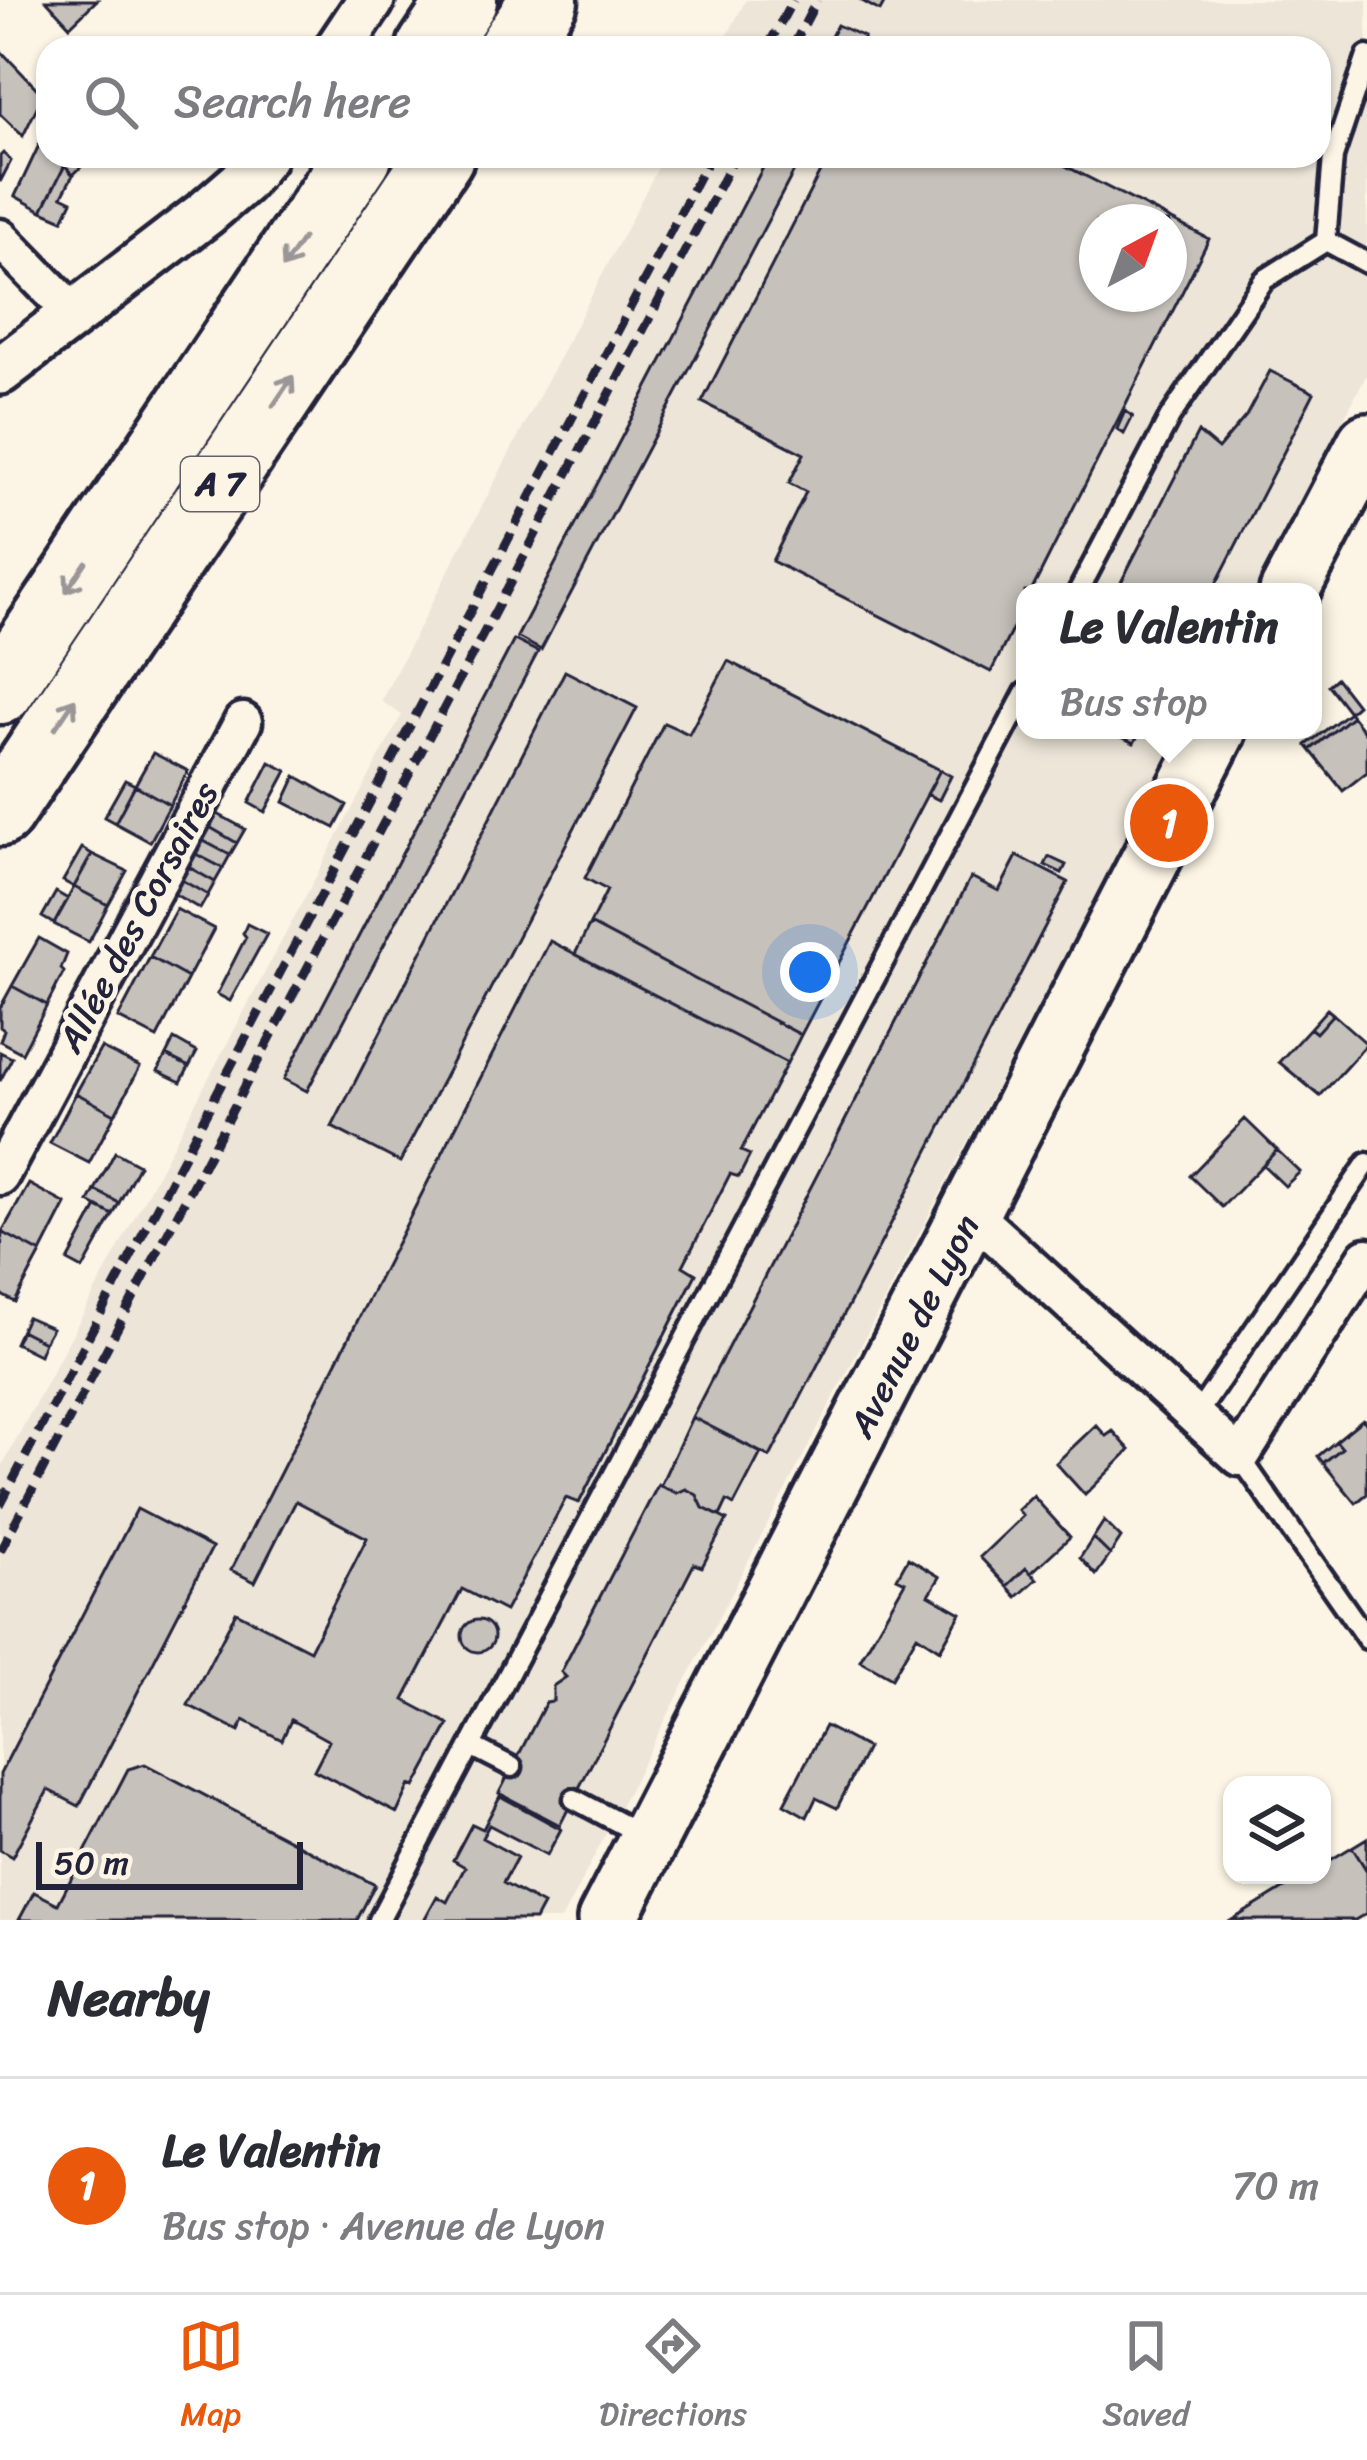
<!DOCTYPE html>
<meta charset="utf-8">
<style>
body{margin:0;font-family:Sriracha,sans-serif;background:#f7f7f7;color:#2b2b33}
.controls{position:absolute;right:36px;bottom:36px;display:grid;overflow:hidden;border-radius:24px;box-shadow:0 3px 9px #0004}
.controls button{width:108px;height:108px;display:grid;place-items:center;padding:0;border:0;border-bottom:3px solid #e1e1e2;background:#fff;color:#2b2b33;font:60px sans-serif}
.compass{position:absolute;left:1079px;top:204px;width:108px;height:108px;border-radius:50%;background:#fff;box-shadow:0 3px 9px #0004;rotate:41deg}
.scale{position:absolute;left:36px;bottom:30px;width:267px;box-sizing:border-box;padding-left:12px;border:6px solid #22223b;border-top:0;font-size:33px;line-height:42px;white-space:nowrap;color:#22223b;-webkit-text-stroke:9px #fcf5e5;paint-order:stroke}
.you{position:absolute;left:810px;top:972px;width:42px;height:42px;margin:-30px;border:9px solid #fff;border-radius:50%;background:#1a73e8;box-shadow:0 0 0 18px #1a73e833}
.badge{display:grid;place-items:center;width:78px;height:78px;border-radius:50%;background:#ea580c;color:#fff;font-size:39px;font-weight:700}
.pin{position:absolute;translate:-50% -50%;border:6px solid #fff;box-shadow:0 3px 12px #0006}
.popup{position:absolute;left:1016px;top:583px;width:306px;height:156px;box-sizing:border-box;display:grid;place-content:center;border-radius:24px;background:#fff;filter:drop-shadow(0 3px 9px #0005);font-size:39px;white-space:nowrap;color:#7c7c81}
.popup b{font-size:45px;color:#2b2b33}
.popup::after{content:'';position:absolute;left:50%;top:100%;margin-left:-24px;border:24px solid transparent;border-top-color:#fff}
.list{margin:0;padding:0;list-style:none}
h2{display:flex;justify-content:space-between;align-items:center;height:156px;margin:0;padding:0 48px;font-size:51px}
h2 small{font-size:39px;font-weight:400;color:#7c7c81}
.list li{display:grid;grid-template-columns:78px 1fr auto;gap:36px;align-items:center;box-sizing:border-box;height:216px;padding:0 48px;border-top:3px solid #e1e1e2}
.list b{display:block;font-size:45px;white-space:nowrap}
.list p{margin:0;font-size:39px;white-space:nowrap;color:#7c7c81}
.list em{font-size:39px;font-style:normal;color:#7c7c81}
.icon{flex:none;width:66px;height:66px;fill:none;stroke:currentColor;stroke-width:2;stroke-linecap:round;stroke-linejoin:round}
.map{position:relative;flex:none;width:1367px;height:1920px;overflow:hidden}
.search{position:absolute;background:#fff;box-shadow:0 3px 9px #0004;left:36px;right:36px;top:36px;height:132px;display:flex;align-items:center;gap:30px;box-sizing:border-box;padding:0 42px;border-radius:36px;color:#7c7c81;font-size:45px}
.sheet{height:372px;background:#fff}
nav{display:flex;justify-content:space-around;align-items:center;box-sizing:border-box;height:168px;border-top:3px solid #e1e1e2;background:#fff;font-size:33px;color:#7c7c81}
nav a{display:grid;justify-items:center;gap:6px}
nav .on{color:#ea580c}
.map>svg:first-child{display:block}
.built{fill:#ece5d8;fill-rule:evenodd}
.building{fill:#c6c1bb;stroke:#22223b;stroke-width:3;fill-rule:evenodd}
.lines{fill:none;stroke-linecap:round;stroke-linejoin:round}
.service-casing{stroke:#22223b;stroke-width:27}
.minor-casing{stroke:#22223b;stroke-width:45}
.tertiary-casing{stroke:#22223b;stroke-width:54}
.primary-casing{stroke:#22223b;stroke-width:66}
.motorway-casing{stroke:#22223b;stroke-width:75}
.service{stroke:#fcf5e5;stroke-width:18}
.minor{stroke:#fcf5e5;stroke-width:36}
.tertiary{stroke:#fcf5e5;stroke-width:45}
.primary{stroke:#fcf5e5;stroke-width:57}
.motorway{stroke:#fcf5e5;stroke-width:66}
.rail{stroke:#22223b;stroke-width:9;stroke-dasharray:18 9;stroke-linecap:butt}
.oneway{stroke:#9a9698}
.labels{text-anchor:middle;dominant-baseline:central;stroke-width:10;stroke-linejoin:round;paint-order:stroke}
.shield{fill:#fcf5e5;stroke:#63616e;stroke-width:3}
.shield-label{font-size:33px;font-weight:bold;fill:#22223b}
.street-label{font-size:36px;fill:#22223b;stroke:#fcf5e5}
</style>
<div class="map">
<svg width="1367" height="1920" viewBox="0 0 1367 1920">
<rect width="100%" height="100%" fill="#fcf5e5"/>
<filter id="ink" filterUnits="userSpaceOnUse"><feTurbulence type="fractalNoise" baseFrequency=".00833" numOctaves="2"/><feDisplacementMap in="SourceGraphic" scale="24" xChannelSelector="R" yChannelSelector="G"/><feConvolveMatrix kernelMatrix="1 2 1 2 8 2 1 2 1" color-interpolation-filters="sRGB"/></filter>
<g filter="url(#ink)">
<!-- built -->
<path class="built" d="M746,0H1367V374L1254,592H1025V730H1182L561,1920H0V1470L402,715L381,701L664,156H1319V48H721ZM1097,222H1169V294H1097Z"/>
<!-- building -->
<path class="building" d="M46,0H97L70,26Z
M860,0H886L880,11Z
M837,25L864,37L858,48H825Z
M0,50L43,95L23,136L0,114Z
M48,126V156H92L73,175L65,165L42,211L15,196Z
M3,153L11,161L0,182V156Z
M769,156H802L541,650L517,637Z
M803,156H1046L1209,239L1031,592H1025V604L991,672L772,561L806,492L789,483L804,454L702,402L823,166ZM1097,222H1169V294H1097Z
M65,165L73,175L62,196L72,201L63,220L42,211Z
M1270,371L1314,393L1212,592H1116L1198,432L1218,449L1246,416Z
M1125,411L1133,416L1124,434L1117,429Z
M514,640L538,652L307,1091L284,1079Z
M728,661L940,770L801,1035L590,924L607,890L585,878L664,723L689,734Z
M565,671L637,708L400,1162L332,1127Z
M1336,678L1357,705L1349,712L1328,685Z
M1349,712L1352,716L1310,750L1306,745Z
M1352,716L1367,735V772L1343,791L1310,750Z
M1107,730H1141L1134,743Z
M153,753L188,771L170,805L135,785Z
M270,762L287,771L265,812L249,803Z
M940,770L951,776L939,800L927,794Z
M296,776L347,805L335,828L284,802Z
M125,780L135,785L115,823L104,817Z
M135,785L170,805L150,842L115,823Z
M214,812L245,829L237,843L206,825Z
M206,825L237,843L230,855L200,839Z
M200,839L230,855L223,868L192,852Z
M82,848L92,854L74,887L63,881Z
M192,852L223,868L215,882L185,865Z
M92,854L127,871L108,905L74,887Z
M1017,856L1068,882L770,1457L692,1417L971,877L999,891Z
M1049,857L1066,865L1062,873L1045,865Z
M185,865L215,882L208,895L178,878Z
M178,878L208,895L200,909L171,892Z
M74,887L108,905L89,942L54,924Z
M56,892L68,899L54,924L42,917Z
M176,909L214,929L188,978L150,957Z
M247,924L267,934L230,1001L217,994L246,937L243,933Z
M590,924L801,1035L787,1063L575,954Z
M39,938L67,954L61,969L64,972L47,1005L12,986Z
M550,941L787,1063L741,1151L750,1155L739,1177L730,1174L683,1266L696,1274L579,1503L566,1498L505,1611L462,1589L404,1700L449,1724L415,1787L410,1785L397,1813L314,1770L329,1741L291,1720L282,1740L244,1720L239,1731L188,1705L236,1612L310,1650L367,1538L296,1501L255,1582L231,1570Z
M150,957L188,978L157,1038L118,1018Z
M12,986L47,1005L22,1053L0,1041L4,1030L0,1027V1008Z
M1327,1009L1333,1014L1316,1033L1310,1028Z
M1333,1014L1367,1044L1320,1096L1279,1062L1310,1028L1316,1033Z
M174,1039L197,1052L189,1067L166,1055Z
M101,1048L140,1067L115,1114L76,1093Z
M0,1052L12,1058L0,1081Z
M166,1055L189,1067L181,1082L158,1071Z
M76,1093L115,1114L89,1163L50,1143Z
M1245,1119L1277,1150L1222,1207L1190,1176Z
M1277,1150L1300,1172L1285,1186L1263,1165Z
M115,1152L139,1165L119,1203L95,1190Z
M29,1184L66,1204L41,1253L2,1232Z
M95,1190L119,1203L113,1215L89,1202Z
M97,1207L113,1215L83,1269L68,1261Z
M2,1232L41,1253L15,1302L0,1294Z
M27,1317L52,1328L44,1342L21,1330Z
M21,1330L44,1342L39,1355L15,1343Z
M692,1417L761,1453L734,1505L727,1501L720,1516L703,1508L697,1495L686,1489L677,1493L660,1486Z
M1363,1419L1367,1425V1494L1356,1503L1323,1463L1342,1448L1336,1441Z
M1096,1425L1106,1436L1113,1431L1130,1450L1085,1495L1056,1463Z
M1336,1441L1342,1448L1323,1463L1318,1456Z
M658,1485L677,1493L686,1489L697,1495L703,1508L727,1520L702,1567L694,1564L560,1825L499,1793L546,1702L553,1701V1686L566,1677L561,1672Z
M1033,1496L1070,1537L1031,1573L1026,1568L1007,1586L980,1557L1023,1516L1018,1510Z
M137,1509L212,1548L79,1806L48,1790L12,1857L0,1850V1774Z
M1104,1521L1121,1538L1110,1555L1093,1538Z
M1093,1538L1110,1555L1096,1575L1080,1558Z
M908,1558L940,1577L929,1595L961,1613L940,1650L917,1635L892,1678L860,1660L905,1582L897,1578Z
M1026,1568L1037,1579L1017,1597L1007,1586Z
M462 1636a16 16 0 1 1 32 0a16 16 0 1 1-32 0Z
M825,1726L867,1748L837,1808L816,1798L807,1817L784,1804Z
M145,1764L375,1885L357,1920H19L34,1892L58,1904L128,1769Z
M500,1796L561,1829L547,1855L489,1825L482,1838L517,1857L503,1883L543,1905L535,1920H424L437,1896L447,1902L465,1867L453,1860L472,1824L483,1829Z
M1367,1838V1871L1352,1847Z
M1352,1847L1367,1871V1913L1355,1920H1232L1306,1875H1322V1865Z"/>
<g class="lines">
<!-- service casing -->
<g class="service-casing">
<path id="service" d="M1326,241L1367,263
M1078,592L1170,417L1264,280L1326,241L1333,157L1367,56
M1196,1416L1367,1163
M1240,1457L1367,1639
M471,1746L512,1767
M574,1799L644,1836
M379,1920L1025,693"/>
</g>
<!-- minor casing -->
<g class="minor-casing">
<path id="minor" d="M0,238L75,315
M0,1176L243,722
M972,1214L1240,1457L1367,1257"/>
</g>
<!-- tertiary casing -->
<g class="tertiary-casing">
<path id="tertiary" d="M339,48L371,0
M0,371L206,213L242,182L263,156"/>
</g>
<!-- primary casing -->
<g class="primary-casing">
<path id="primary" d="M1289,592L1367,443
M607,1920L1217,730"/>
</g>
<!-- motorway casing -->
<g class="motorway-casing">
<path id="motorway" d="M431,48L463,0
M512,48L544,0
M0,690L358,156
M0,812L440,156"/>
</g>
<!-- service -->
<use href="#service" class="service"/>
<!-- minor -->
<use href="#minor" class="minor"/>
<!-- tertiary -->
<use href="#tertiary" class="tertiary"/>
<!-- primary -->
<use href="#primary" class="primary"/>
<!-- motorway -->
<use href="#motorway" class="motorway"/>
<!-- rail -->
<path class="rail" d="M767,48L793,0
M792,48L817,0
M0,1505L710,156
M0,1551L735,156"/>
</g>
<!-- one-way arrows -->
<defs><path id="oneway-shaft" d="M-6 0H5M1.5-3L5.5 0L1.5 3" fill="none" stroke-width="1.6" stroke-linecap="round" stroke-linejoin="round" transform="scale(3)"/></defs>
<g class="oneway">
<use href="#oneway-shaft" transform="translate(293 253) rotate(124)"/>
<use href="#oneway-shaft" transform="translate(283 391) rotate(-56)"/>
<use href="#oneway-shaft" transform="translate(76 577) rotate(124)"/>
<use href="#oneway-shaft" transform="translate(65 714) rotate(-56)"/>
</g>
</g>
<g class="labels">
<!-- shield labels -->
<rect class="shield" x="181" y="457" width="78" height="54" rx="9"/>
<g class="shield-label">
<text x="220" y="484">A 7</text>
</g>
<!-- street labels -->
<g class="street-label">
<text transform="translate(138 917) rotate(-62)">Allée des Corsaires</text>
<text transform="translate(914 1326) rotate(-63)">Avenue de Lyon</text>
</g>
</g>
</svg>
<div class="controls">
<button><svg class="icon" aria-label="layers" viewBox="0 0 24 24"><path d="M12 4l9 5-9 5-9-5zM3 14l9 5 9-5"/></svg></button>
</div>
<svg class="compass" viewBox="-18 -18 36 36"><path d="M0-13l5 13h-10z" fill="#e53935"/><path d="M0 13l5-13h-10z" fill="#7c7c81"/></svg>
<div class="scale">50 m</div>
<div class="you"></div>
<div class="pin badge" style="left:1169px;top:823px">1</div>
<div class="popup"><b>Le Valentin</b>Bus stop</div>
<div class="search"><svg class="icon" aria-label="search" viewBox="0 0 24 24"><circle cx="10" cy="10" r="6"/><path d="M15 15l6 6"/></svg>Search here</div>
</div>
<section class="sheet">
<h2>Nearby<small></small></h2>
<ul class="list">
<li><span class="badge">1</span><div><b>Le Valentin</b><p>Bus stop · Avenue de Lyon</p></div><em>70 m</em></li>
</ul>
</section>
<nav>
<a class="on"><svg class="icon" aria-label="map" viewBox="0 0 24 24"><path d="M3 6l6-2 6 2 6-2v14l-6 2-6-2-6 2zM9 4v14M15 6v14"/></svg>Map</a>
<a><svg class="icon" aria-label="directions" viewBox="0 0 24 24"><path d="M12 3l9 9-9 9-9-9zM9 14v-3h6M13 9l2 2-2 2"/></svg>Directions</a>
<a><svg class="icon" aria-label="saved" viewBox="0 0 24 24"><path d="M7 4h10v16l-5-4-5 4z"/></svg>Saved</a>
</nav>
